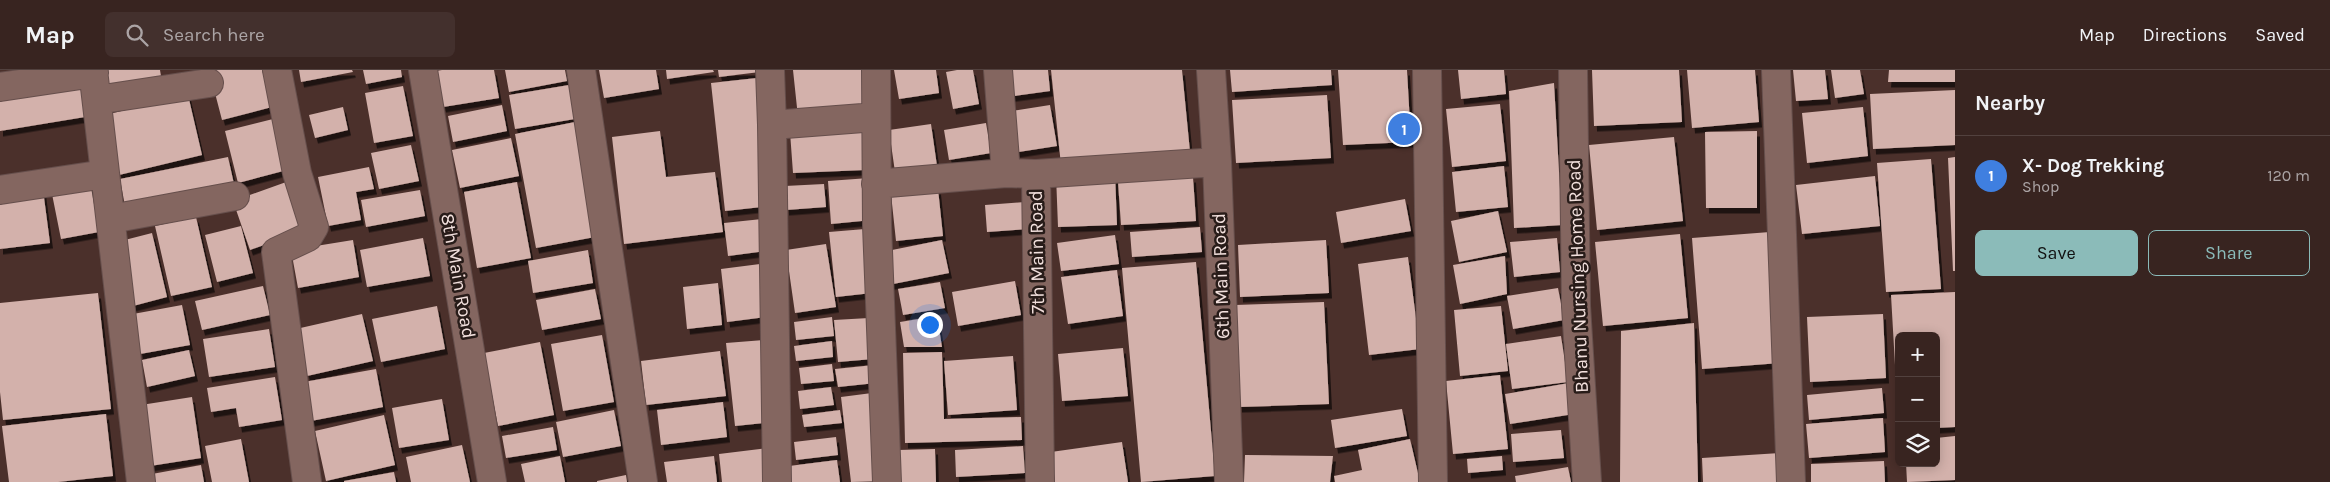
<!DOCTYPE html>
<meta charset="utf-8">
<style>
body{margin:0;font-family:Karla,sans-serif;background:#43302d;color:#f1f3f6}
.controls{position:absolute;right:15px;bottom:15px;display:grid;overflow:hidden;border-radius:8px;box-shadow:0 2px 12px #0003}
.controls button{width:45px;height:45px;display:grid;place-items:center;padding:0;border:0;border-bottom:1px solid #52413e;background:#382420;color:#f1f3f6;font:25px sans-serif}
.you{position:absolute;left:929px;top:254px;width:18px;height:18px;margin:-12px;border:4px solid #fff;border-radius:50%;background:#1a73e8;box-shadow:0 0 0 8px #1a73e833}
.badge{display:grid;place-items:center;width:32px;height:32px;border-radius:50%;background:#8bbbb9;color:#fff;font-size:16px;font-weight:700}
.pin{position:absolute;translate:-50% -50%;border:2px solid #fff;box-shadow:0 1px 5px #0006}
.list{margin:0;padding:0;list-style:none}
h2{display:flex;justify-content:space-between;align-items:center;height:65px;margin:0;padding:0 20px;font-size:21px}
h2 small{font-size:16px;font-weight:400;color:#aba4a5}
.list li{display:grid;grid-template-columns:32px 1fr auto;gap:15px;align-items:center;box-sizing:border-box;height:80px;padding:0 20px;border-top:1px solid #52413e}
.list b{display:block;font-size:19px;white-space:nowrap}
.list p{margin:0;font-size:16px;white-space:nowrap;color:#aba4a5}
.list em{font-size:16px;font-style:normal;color:#aba4a5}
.actions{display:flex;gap:10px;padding:15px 20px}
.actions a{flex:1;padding:11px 0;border:1px solid #8bbbb9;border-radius:8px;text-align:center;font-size:18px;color:#8bbbb9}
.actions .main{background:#8bbbb9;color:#111}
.icon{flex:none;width:28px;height:28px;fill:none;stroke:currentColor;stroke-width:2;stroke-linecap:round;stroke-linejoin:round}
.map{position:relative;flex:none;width:1955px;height:412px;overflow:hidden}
header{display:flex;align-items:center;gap:30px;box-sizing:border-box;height:70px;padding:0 25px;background:#382420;border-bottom:1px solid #52413e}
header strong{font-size:24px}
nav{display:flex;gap:28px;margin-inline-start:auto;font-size:18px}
.search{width:350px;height:45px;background:#43302d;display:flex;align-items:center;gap:12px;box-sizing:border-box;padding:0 18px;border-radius:8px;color:#aba4a5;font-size:19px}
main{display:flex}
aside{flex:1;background:#382420}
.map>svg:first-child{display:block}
.building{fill:#d3b1ab;filter:url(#shadow)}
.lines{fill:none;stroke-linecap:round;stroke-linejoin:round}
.minor-casing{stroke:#664f4c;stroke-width:30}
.minor{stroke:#846660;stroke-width:28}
.labels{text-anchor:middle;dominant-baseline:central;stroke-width:5;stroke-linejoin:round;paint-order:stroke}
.street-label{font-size:19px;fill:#f2e0dd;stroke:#281c19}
</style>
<header>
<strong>Map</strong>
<div class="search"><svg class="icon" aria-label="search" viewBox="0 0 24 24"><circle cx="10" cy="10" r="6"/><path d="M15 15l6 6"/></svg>Search here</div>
<nav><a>Map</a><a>Directions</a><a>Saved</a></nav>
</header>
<main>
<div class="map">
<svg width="1955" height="412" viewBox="0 0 1955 412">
<defs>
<filter id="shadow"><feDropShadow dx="3" dy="5.5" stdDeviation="0" flood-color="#0009"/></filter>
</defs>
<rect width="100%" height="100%" fill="#4b302b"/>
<!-- building -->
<path class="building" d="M106,0H160L162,12L109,20Z
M209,0H262L272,37L222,50Z
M299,0H352L353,2L301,12Z
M363,0H401L402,7L366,14Z
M442,0H494L499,28L443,37L436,1Z
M505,0H565L567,11L509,22Z
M599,0H656L659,19L604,28Z
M666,0H713L714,2L667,9Z
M718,0H768V1L719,7Z
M793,0H863L867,39L798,47Z
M894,0H936L939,23L899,29Z
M957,0H973L979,34L953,39L946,2Z
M1003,0H1048L1050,21L1007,27Z
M1051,0H1182L1190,82L1061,95Z
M1230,0H1331L1332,15L1232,22Z
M1338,0H1407L1411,72L1343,75Z
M1458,0H1504L1506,24L1461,29Z
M1592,0H1679L1682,52L1594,56Z
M1687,0H1755L1759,52L1692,58Z
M1793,0H1825L1828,29L1796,31Z
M1831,0H1860L1864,24L1835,28Z
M1889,0H1955V12H1888Z
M757,8L770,136L725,141L711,13Z
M79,9L85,47L0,61V22Z
M1554,13L1562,155L1514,158L1509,21Z
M569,15L575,49L515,59L509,25Z
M403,16L413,66L374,73L365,23Z
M1955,20V75L1873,79L1870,24Z
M188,25L202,85L119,105L105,45Z
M1327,25L1331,88L1236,93L1232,30Z
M1500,34L1506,91L1452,97L1446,39Z
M502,35L507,61L453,72L448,46Z
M1050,35L1057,76L1012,83L1005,42Z
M343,37L348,60L315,68L309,45Z
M1863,37L1868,86L1807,93L1802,43Z
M273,49L287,100L238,113L225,61Z
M575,52L595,167L536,178L515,64Z
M986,53L991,83L949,90L944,60Z
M931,54L937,96L895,102L889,60Z
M863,58L865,100L793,103L790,62Z
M660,61L666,107L715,102L723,162L624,174L612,67Z
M1757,61V138H1706L1705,62Z
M1674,67L1683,151L1597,160L1589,75Z
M511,68L519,106L460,118L452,80Z
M411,75L419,111L379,119L371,83Z
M228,87L234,114L125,136L120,109Z
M1955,87V201H1953L1948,88Z
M1931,89L1941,219L1886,222L1877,93Z
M1504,96L1508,137L1456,142L1452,102Z
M369,97L374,119L356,122L361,150L328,156L318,107Z
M1115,103L1117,155L1058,157L1056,105Z
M1875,106L1880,156L1802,164L1796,115Z
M1193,107L1196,151L1121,155L1118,112Z
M869,108L872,150L831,154L828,111Z
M289,111L306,160L250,180L233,131Z
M90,112L99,162L61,169L51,119Z
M517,112L531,188L477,198L464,122Z
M824,114L826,137L786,140L785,116Z
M938,119L943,166L896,171L891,124Z
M43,120L50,173L0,179V126Z
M420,120L425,146L366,157L361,130Z
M1405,129L1411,161L1341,173L1336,142Z
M1025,132L1027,159L987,162L985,135Z
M1498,141L1507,182L1459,192L1451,151Z
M196,147L212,217L171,226L155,156Z
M762,149L766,181L728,186L724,153Z
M241,156L253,203L217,212L205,165Z
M1200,157L1202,182L1132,187L1130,162Z
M865,159L872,223L836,227L829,162Z
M1770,162L1780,293L1702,299L1692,168Z
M152,163L167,227L133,236L117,172Z
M1680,164L1688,248L1603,256L1595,172Z
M1115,165L1119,194L1061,201L1057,173Z
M423,168L430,206L367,217L360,180Z
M1557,168L1560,202L1514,207L1510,172Z
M353,170L359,207L298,218L291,180Z
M942,170L949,203L888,215L882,182Z
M1326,170L1329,223L1240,227L1238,175Z
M826,174L836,237L795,243L786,180Z
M588,180L593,213L533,223L528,191Z
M1505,186L1507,224L1460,234L1453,195Z
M1408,187L1420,279L1369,285L1358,194Z
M1196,192L1215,406L1141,412L1122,198Z
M760,194L766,247L727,252L721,199Z
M1117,200L1123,246L1068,254L1061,207Z
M1015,211L1021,245L958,256L952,222Z
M940,212L945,238L903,245L898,219Z
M718,213L722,255L687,259L683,217Z
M263,216L270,245L202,260L195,231Z
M1558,218L1564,250L1513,259L1507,226Z
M595,219L601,249L542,260L536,230Z
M1955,222V357L1936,358V266H1899L1897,330L1891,225Z
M98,223L111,339L3,350L0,322V233Z
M1324,232L1329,334L1239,337L1235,235Z
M182,235L190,275L140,284L133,244Z
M437,236L445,279L381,292L372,249Z
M1501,236L1508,301L1460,306L1454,240Z
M362,244L373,291L307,306L296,259Z
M1883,244L1886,308L1810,312L1807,247Z
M937,246L942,277H904L900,252Z
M832,247L834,266L796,270L794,252Z
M869,248L873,289L838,292L834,250Z
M1694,253L1698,412H1620L1621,261Z
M269,259L275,297L209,307L203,269Z
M602,265L614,332L563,341L551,274Z
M1561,266L1568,312L1512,319L1506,274Z
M764,270L773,352L735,356L726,273Z
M832,271L833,287L796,291L794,276Z
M540,272L554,345L498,356L484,283Z
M1123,278L1128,326L1062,331L1058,284Z
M189,280L195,306L147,317L142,290Z
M720,281L726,326L646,335L641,291Z
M942,282L944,349L1021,347L1022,370L905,373L903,283Z
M1013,286L1017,340L948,345L944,291Z
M832,294L834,311L801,314L799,298Z
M874,295L876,313L838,317L835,299Z
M376,299L383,337L311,351L304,312Z
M1500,305L1508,379L1453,384L1446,311Z
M275,307L282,350L239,357L236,338L211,342L207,318Z
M1569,313L1574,344L1510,354L1505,324Z
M831,317L834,335L800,339L798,321Z
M1882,318L1884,343L1809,350L1807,325Z
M872,323L882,411L851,412L841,327Z
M192,327L201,388L150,396L141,335Z
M442,329L449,370L399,378L392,338Z
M723,332L727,367L661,375L657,340Z
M1402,339L1407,366L1335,378L1331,350Z
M614,340L621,376L563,387L556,352Z
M840,340L842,353L804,357L802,345Z
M106,344L113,406L58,412H9L2,356Z
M384,345L395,395L326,411L315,361Z
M1883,348L1885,382L1809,388L1806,354Z
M553,357L557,380L506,388L502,366Z
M1561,360L1564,388L1513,392L1511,364Z
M1955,366V410L1907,412L1906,393H1936V368Z
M836,367L838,385L796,390L794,372Z
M241,369L249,412H212L205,376Z
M1410,369L1420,412H1335L1334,406L1362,400L1358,380Z
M1122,372L1128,412H1055L1051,382Z
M462,375L470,412H411L406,387Z
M1023,376L1025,403L956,407L955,380Z
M768,378L772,412H722L719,384Z
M935,379L936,412H899L898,380Z
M1780,383L1781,412H1703L1702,388Z
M1245,385L1333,386L1330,412H1244Z
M560,386L565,412H525L521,394Z
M714,386L717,412H667L664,392Z
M1502,386L1503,400L1468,403L1467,389Z
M837,390L840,412H791L789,396Z
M1884,391L1885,412H1811V394Z
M201,395L204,412H154L152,404Z
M1568,397L1571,412H1516L1515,406Z
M394,402L396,412H344V411Z
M626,405L627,412H597V411Z"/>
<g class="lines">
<!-- minor casing -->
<g class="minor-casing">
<path id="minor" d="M93,0L141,412
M277,0L297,103L314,157L308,167L276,182L307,412
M423,0L492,412
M581,0L643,412
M770,0L772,55L876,47
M876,0L877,155L887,412
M998,0L1006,103
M1211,0L1217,92L1229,412
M1427,0L1433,412
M1573,0L1576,236L1587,412
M1776,0L1791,412
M0,17L94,3
M97,30L209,13
M772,55L777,412
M876,114L1006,103L1036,104
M0,120L105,104
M111,149L235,126
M1040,412L1036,104L1217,92"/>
</g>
<!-- minor -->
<use href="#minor" class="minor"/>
</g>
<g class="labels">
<!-- street labels -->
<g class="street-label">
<text transform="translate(1037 182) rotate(-91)">7th Main Road</text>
<text transform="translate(458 206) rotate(80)">8th Main Road</text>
<text transform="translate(1221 206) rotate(-92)">6th Main Road</text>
<text transform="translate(1578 206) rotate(-92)">Bhanu Nursing Home Road</text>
</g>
</g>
</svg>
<div class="controls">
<button>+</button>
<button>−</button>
<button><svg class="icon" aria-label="layers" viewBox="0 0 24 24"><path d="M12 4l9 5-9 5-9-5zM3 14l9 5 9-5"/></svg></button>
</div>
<div class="you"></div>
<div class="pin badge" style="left:1404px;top:59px;background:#3f7fe0">1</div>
</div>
<aside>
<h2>Nearby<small></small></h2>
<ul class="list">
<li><span class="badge" style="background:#3f7fe0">1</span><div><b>X- Dog Trekking</b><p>Shop</p></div><em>120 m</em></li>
</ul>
<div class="actions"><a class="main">Save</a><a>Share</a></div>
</aside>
</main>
